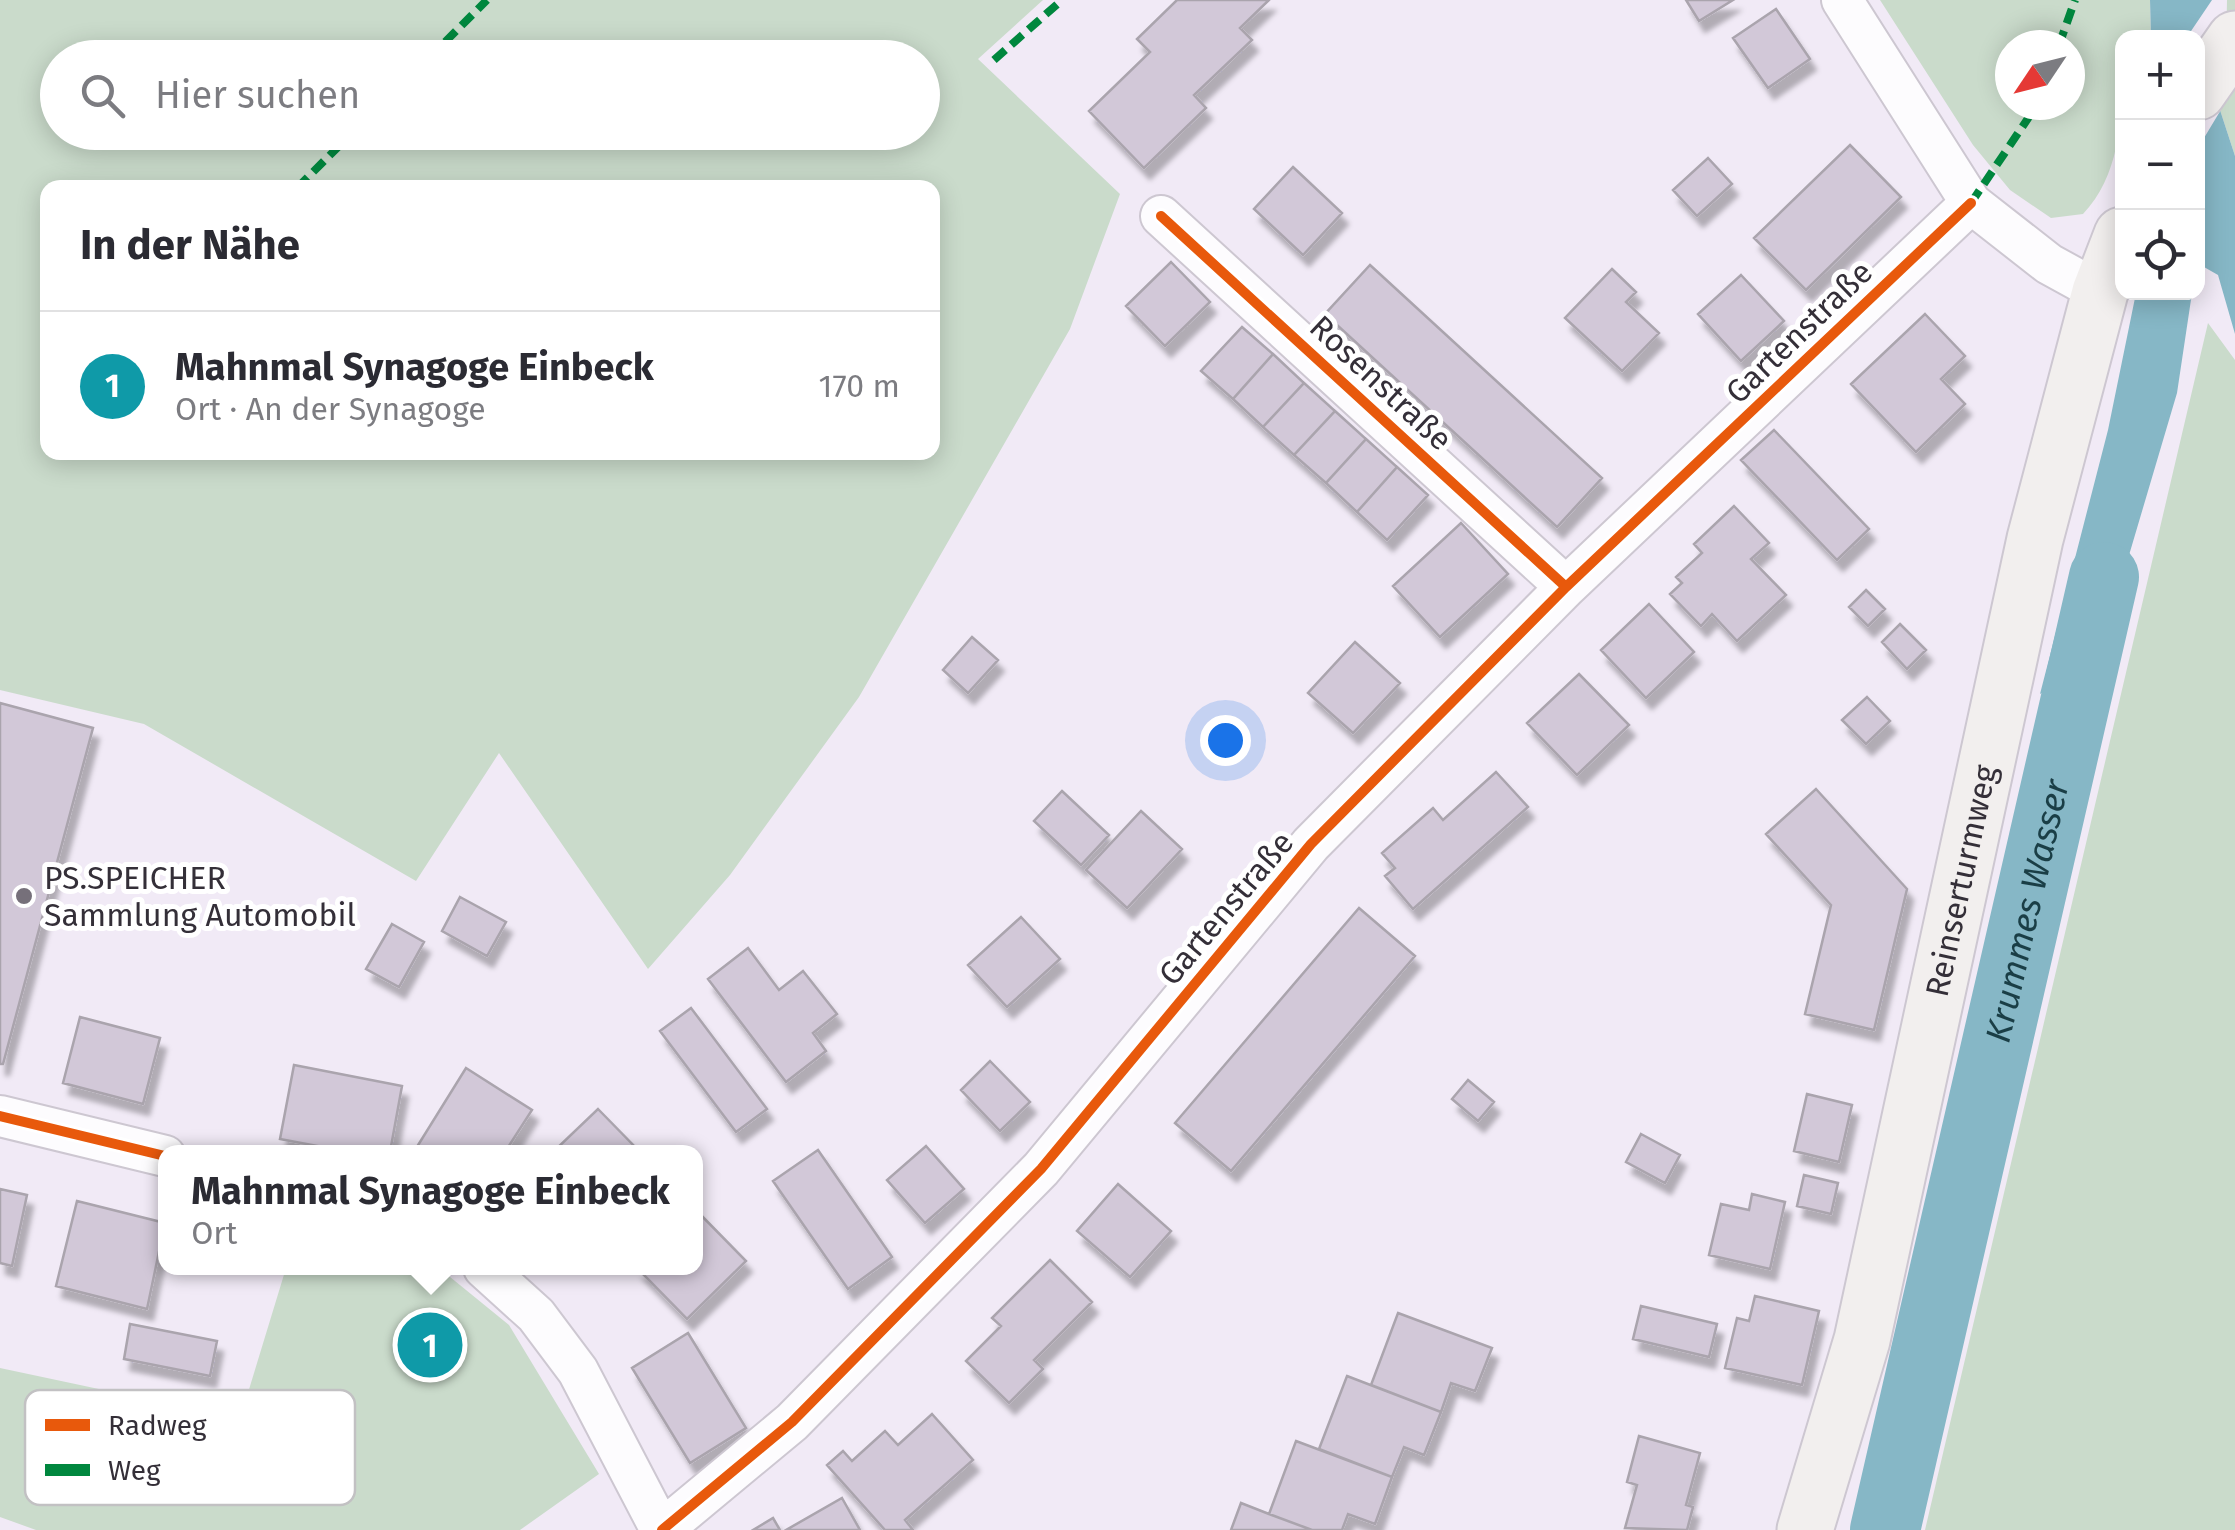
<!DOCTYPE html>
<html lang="de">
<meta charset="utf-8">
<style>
body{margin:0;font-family:"Fira Sans",sans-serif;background:#f7f7f7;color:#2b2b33}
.controls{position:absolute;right:30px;top:30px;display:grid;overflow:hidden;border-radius:20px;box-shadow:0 5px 25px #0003}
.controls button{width:90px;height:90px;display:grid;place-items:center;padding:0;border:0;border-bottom:2px solid #e1e1e2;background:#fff;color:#2b2b33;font:50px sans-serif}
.compass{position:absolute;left:1995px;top:30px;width:90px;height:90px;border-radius:50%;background:#fff;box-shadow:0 5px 25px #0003;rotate:235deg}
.you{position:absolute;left:1225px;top:740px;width:35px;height:35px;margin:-25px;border:8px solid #fff;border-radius:50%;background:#1a73e8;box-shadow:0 0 0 15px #1a73e833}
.badge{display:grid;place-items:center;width:65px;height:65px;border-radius:50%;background:#111827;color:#fff;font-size:32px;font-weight:700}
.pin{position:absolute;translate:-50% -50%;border:5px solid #fff;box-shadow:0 2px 10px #0006}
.popup{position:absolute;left:158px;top:1145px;width:545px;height:130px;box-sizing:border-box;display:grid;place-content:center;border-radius:20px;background:#fff;filter:drop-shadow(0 2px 8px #0005);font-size:32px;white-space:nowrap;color:#7c7c81}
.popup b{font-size:38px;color:#2b2b33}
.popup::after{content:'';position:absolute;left:50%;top:100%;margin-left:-20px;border:20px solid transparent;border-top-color:#fff}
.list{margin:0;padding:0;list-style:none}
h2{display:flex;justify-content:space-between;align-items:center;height:130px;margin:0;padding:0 40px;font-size:42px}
h2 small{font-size:32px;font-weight:400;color:#7c7c81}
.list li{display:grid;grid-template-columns:65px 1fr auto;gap:30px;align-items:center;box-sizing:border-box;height:150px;padding:0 40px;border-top:2px solid #e1e1e2}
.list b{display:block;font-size:38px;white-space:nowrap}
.list p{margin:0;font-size:32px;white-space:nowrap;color:#7c7c81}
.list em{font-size:32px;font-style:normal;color:#7c7c81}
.icon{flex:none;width:55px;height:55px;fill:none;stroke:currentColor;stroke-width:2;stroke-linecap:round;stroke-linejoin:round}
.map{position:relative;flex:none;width:2235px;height:1530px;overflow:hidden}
.search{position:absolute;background:#fff;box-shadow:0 5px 25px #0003;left:40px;top:40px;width:900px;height:110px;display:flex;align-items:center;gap:25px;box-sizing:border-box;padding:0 35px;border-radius:55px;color:#7c7c81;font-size:38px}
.panel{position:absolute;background:#fff;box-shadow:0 5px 25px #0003;left:40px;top:180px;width:900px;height:280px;border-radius:20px}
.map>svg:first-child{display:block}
.green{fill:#cadbcb;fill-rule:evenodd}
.water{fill:#86b7c6}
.pier{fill:#f1eaf6}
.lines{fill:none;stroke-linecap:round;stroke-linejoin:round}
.river{stroke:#86b7c6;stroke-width:70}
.building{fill:#d2c8d8;stroke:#aaa4ad;stroke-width:2.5;filter:url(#shadow)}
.minor-casing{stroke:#cdc7d1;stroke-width:44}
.secondary-casing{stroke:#cdc7d1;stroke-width:59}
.minor{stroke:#fdfcfe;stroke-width:40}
.secondary{stroke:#f2efee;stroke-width:55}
.quiet{stroke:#00873e;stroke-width:8;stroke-dasharray:15 8;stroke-linecap:butt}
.cycleway-casing{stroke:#fff;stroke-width:16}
.cycleway{stroke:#e8590c;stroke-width:10}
.poi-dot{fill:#76707a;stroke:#fff;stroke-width:4}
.labels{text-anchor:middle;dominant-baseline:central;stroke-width:10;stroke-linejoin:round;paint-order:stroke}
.street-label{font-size:32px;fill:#342f38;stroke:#fff}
.poi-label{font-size:32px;fill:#342f38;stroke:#fff;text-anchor:start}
.water-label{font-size:35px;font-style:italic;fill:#1a3e46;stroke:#fff}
.key{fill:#fff;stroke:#c2c1c3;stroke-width:2.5}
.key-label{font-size:28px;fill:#342f38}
</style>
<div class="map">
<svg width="2235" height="1530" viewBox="0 0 2235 1530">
<defs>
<filter id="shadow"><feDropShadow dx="6" dy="11" stdDeviation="2.5" flood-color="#0004"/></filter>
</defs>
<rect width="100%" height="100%" fill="#f1eaf6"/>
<!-- green -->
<path class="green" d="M0,0H1043L978,59L1120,194L1070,329L859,697L730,875L648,969L499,753L416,881L144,724L0,690ZM58,58H922V132H58ZM48,188H932V452H48Z
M1880,0H2150L2151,37L2122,38C2122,97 2127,168 2083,214L2051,218L2010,190L1973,145ZM2010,45H2070V105H2010Z
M2222,0H2235V156L2220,110Z
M2208,323L2235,360V1530H1925Z
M286,1268H439L509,1325L599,1474L520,1530H36L0,1517V1368L240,1419Z"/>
<!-- water -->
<path class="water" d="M2150,0H2222L2220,110L2235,156V334L2218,275L2204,267L2198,276V38L2151,37Z
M2136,293H2192L2177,393L2098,660L2040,694L2108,430Z"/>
<!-- pier -->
<path class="pier" d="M2212,0H2227L2225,103L2198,148V38L2187,37Z
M2122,149V210L2106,180Z"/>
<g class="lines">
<!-- river -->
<path class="river" id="s1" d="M1885,1530L2104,577"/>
</g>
<!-- building -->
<path class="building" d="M1177,0H1269L1240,28L1252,40L1194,95L1206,108L1144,168L1089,111L1150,52L1137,39Z
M1686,0H1733L1699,21Z
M1776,9L1810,59L1768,88L1733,38Z
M1850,145L1901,197L1806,290L1754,238Z
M1708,158L1732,184L1697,216L1673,190Z
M1293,167L1342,213L1303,255L1254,209Z
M1171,262L1210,302L1165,346L1126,306Z
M1370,265L1602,478L1557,527L1325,314Z
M1612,269L1636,292L1626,302L1659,333L1622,371L1565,318Z
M1741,275L1784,321L1741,361L1698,314Z
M1925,314L1965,356L1941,379L1965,404L1916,452L1851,384Z
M1242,327L1273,354L1233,399L1201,371Z
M1273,354L1304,383L1263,427L1233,399Z
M1304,383L1335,411L1294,455L1263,427Z
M1335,411L1366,439L1326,483L1294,455Z
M1774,430L1869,529L1837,560L1741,460Z
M1366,439L1397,467L1357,512L1326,483Z
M1397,467L1428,495L1387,540L1357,512Z
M1734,506L1769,543L1751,559L1786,595L1737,641L1712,614L1701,626L1670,594L1682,583L1676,577L1702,553L1694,544Z
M1461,523L1508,574L1440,637L1393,586Z
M1866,590L1885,609L1868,626L1849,607Z
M1649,604L1694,652L1646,698L1601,650Z
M1900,624L1926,650L1907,669L1882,642Z
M972,637L998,660L968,693L943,670Z
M1355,642L1400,683L1353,733L1308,693Z
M1579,674L1629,725L1577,775L1527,723Z
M1867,697L1890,721L1866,744L1842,720Z
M0,703L93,728L3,1064H0Z
M1496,772L1528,807L1413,909L1385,876L1395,868L1382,853L1433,808L1443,820Z
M1816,789L1907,889L1874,1030L1805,1014L1831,905L1766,834Z
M1062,791L1109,835L1081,865L1034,821Z
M1141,811L1182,849L1127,908L1086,870Z
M460,897L506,922L487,956L442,931Z
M1359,908L1415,956L1231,1171L1175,1123Z
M1021,917L1060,959L1007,1007L968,965Z
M392,924L424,942L399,987L366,969Z
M748,948L779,990L803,971L837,1014L813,1033L826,1051L786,1082L708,979Z
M691,1008L767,1109L736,1132L660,1031Z
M80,1017L160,1038L143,1104L63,1083Z
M990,1061L1030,1102L1000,1131L961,1090Z
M294,1065L402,1086L390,1152H349L280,1139Z
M466,1068L532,1110L505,1152H419L415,1150Z
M1468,1080L1494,1102L1478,1121L1452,1099Z
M1807,1094L1852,1105L1839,1162L1794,1151Z
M598,1109L640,1152H553Z
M1641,1134L1680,1155L1665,1183L1626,1162Z
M926,1146L964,1189L925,1223L887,1180Z
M818,1150L892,1257L848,1289L773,1181Z
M1804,1175L1838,1183L1831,1214L1797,1206Z
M1118,1184L1171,1231L1130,1277L1077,1231Z
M0,1189L27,1195L12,1266L0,1263Z
M1752,1194L1785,1202L1770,1269L1709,1255L1721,1204L1749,1210Z
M77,1201L165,1223L147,1309L56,1286Z
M695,1209L746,1261L687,1319L637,1268H695Z
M1050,1260L1092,1302L1034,1360L1043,1369L1009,1403L966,1361L1001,1326L992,1318Z
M1755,1296L1819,1311L1802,1385L1725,1368L1737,1318L1749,1321Z
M1641,1306L1717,1324L1709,1357L1633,1339Z
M1398,1313L1492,1348L1475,1391L1451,1383L1441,1412L1371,1385Z
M130,1324L217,1341L210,1376L124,1359Z
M688,1333L746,1428L690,1463L632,1368Z
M1347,1376L1441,1412L1424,1455L1404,1447L1392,1477L1319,1449Z
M932,1414L973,1460L905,1520L913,1530H885L827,1465L843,1451L852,1461L885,1431L898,1445Z
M1639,1436L1700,1453L1686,1505L1693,1507L1687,1530L1625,1528L1637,1485L1627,1482Z
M1296,1441L1392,1477L1375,1524L1348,1514L1342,1530H1312L1269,1514Z
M842,1498L860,1530H786Z
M1241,1503L1269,1514L1312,1530H1231Z
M773,1518L780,1530H753Z"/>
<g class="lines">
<!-- minor casing -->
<g class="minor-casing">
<path id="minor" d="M1842,0L1971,203L2049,264L2100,292
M1161,216L1566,587
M0,1116L165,1156
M484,1268L536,1315L578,1371L661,1530
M662,1530L792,1422L1041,1169L1311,844L1566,587L1971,203"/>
</g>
<!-- secondary casing -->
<g class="secondary-casing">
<g id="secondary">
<path d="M2198,92L2235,39"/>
<path id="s2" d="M1805,1530L1862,1340L2035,539L2100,292L2122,235"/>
</g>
</g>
<!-- minor -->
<use href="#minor" class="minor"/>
<!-- secondary -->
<use href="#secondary" class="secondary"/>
<!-- quiet -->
<path class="quiet" d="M2059,45L2075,0
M429,58L487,0
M994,60L1062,0
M297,188L353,132
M1971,203L2037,105"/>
<!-- cycleway casing -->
<g class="cycleway-casing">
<path id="cycleway" d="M1161,216L1566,587
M0,1116L165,1156
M662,1530L792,1422L1041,1169L1311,844L1566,587L1971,203"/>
</g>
<!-- cycleway -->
<use href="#cycleway" class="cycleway"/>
</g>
<!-- markers -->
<circle class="poi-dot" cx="24" cy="896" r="10"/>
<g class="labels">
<!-- street labels -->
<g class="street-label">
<text transform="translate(1799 332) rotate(-44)">Gartenstraße</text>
<text transform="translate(1381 383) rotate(43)">Rosenstraße</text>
<text stroke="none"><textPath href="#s2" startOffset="668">Reinserturmweg</textPath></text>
<text transform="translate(1226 908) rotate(-50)">Gartenstraße</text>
</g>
<!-- poi labels -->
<g class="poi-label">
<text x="44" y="878">PS.SPEICHER<tspan x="44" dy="37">Sammlung Automobil</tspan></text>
</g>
<!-- water labels -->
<g class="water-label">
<text stroke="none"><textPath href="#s1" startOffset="635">Krummes Wasser</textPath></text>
</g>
</g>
<!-- legend -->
<rect x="25" y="1390" width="330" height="115" rx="15" class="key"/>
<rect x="45" y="1419" width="45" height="12" fill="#e8590c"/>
<rect x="45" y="1464" width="45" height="12" fill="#00873e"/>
<g class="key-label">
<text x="108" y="1435">Radweg</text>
<text x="108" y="1480">Weg</text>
</g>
</svg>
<div class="controls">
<button>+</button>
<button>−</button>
<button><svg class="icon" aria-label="locate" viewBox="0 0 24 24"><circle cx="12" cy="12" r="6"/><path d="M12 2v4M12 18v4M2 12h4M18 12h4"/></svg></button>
</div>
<svg class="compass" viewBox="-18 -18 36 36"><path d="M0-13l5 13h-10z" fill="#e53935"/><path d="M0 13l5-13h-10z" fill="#7c7c81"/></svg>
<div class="you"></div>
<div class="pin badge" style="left:430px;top:1345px;background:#0f9aa8">1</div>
<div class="popup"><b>Mahnmal Synagoge Einbeck</b>Ort</div>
<div class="search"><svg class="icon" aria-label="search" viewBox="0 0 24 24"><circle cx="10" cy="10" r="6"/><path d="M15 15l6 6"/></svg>Hier suchen</div>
<section class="panel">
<h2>In der Nähe<small></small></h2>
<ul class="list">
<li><span class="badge" style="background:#0f9aa8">1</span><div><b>Mahnmal Synagoge Einbeck</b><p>Ort · An der Synagoge</p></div><em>170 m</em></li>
</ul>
</section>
</div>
